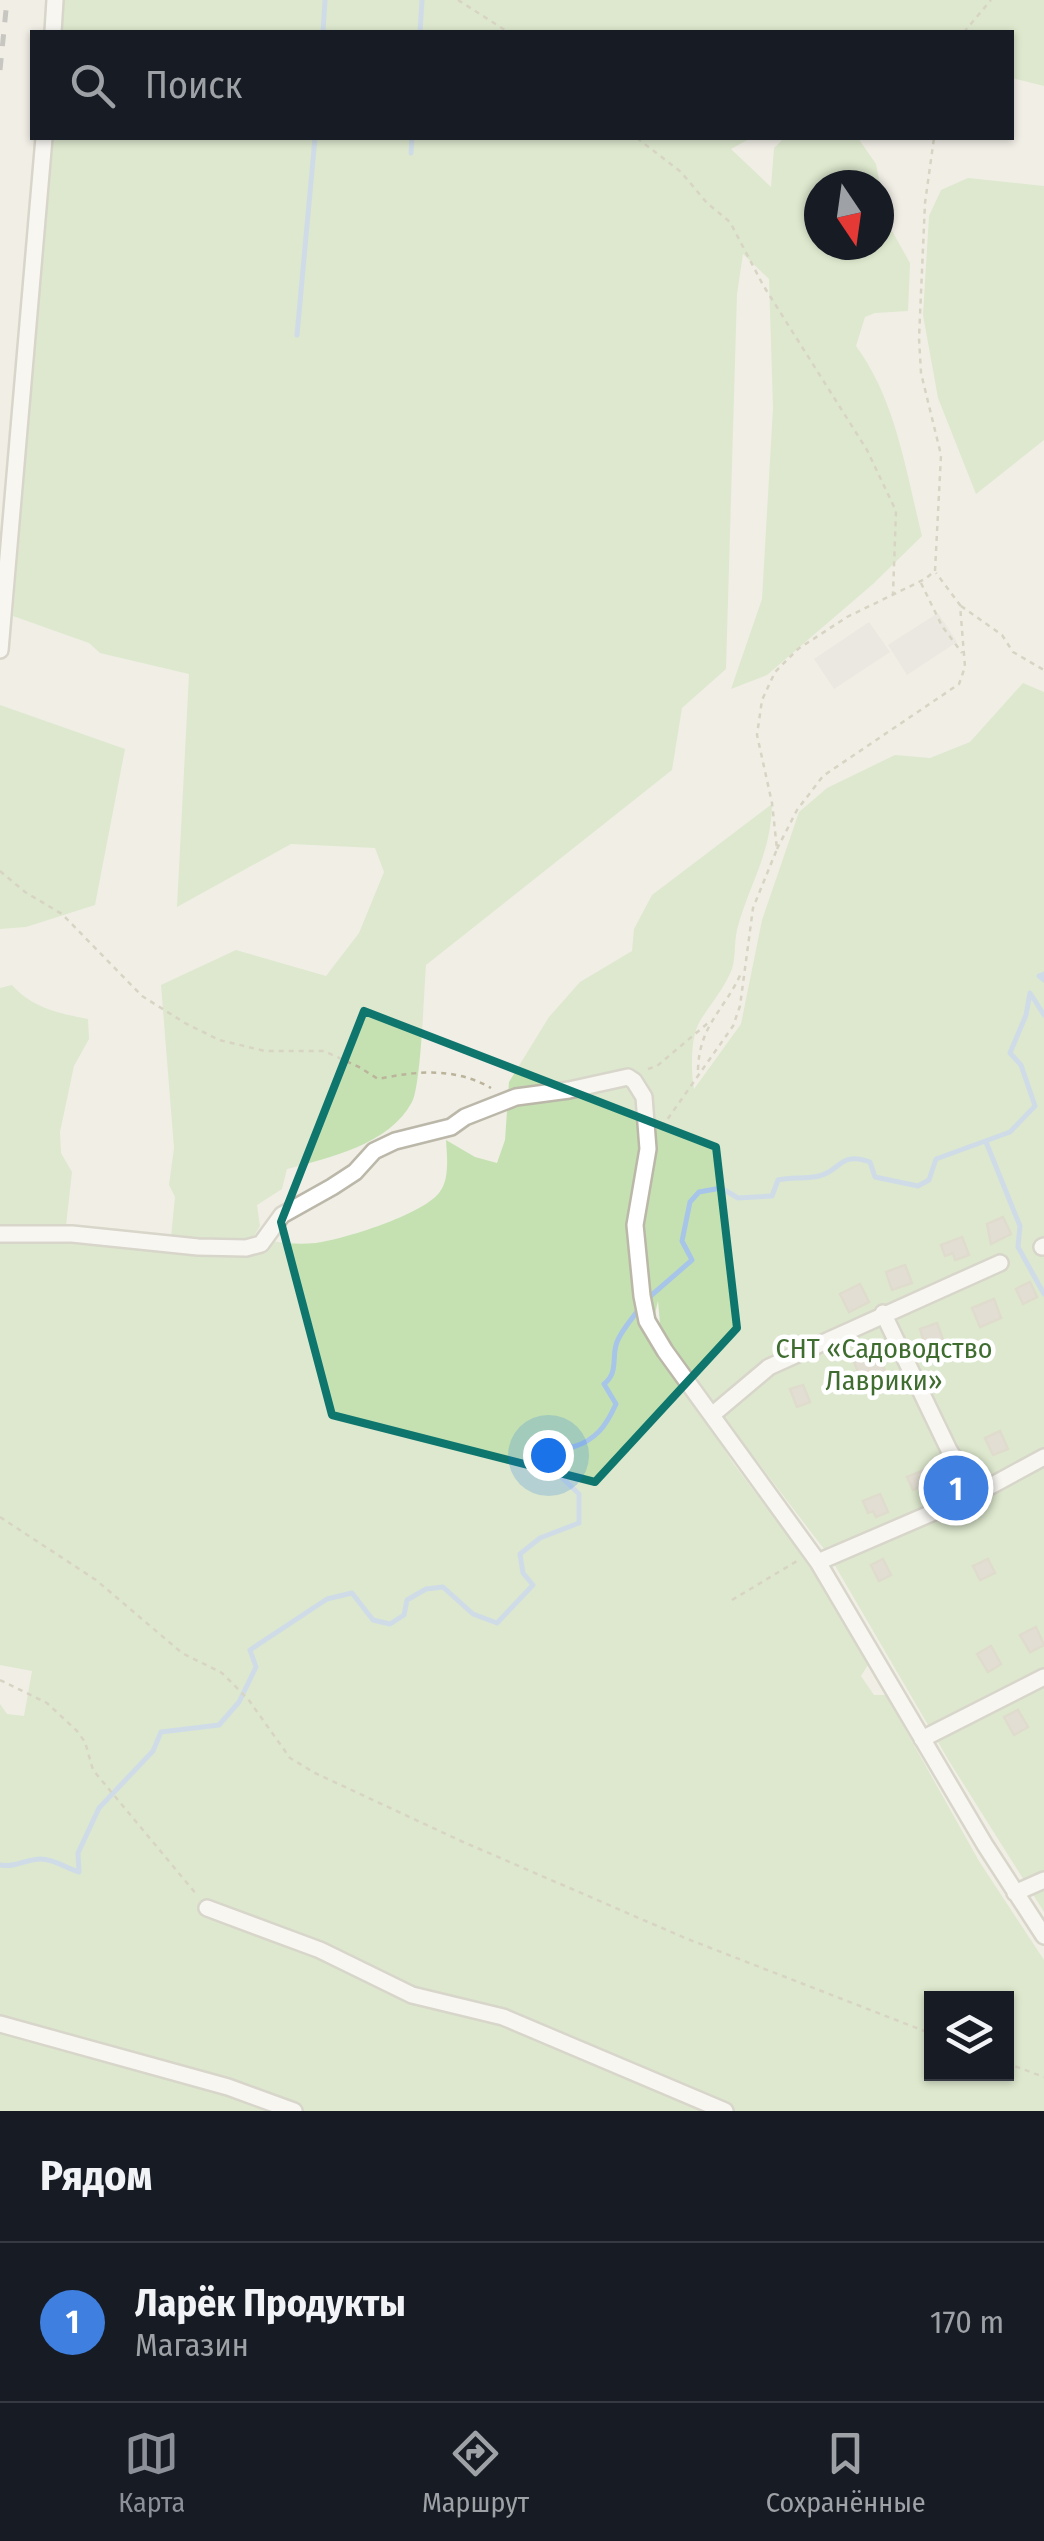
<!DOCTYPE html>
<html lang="ru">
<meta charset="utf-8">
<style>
body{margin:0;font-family:"Fira Sans Condensed",sans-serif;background:#242831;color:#f1f3f6}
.controls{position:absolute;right:30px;bottom:30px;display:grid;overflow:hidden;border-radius:0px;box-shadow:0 2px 8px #0004}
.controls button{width:90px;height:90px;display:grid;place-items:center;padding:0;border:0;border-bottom:2px solid #363941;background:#171b24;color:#f1f3f6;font:50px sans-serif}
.compass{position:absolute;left:804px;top:170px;width:90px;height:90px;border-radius:50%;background:#171b24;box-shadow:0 2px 8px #0004;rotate:167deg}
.you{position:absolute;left:548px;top:1455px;width:35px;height:35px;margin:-25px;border:8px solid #fff;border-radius:50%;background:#1a73e8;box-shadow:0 0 0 15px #1a73e833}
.badge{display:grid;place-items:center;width:65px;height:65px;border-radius:50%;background:#8c9099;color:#fff;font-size:32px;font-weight:700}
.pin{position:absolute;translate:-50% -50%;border:5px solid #fff;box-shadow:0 2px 10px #0006}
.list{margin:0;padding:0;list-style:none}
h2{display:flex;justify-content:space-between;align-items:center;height:130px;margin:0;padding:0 40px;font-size:42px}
h2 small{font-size:32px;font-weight:400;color:#9ea1a6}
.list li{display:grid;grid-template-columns:65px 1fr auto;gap:30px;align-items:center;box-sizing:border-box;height:160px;padding:0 40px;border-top:2px solid #363941}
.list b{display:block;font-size:38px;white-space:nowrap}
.list p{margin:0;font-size:32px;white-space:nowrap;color:#9ea1a6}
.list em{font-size:32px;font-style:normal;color:#9ea1a6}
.icon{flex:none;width:55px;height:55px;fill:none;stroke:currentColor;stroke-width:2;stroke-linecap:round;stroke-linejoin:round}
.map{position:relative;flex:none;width:1044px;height:2111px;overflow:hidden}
.search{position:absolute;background:#171b24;box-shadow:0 2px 8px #0004;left:30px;right:30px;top:30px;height:110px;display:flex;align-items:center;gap:25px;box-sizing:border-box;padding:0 35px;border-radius:0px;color:#9ea1a6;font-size:38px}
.sheet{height:290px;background:#171b24}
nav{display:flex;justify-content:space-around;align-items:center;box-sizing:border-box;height:140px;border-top:2px solid #363941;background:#171b24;font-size:28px;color:#9ea1a6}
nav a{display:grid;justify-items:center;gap:5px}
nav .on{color:#8c9099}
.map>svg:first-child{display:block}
.industrial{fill:#e3e0da}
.green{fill:#c5e1b2;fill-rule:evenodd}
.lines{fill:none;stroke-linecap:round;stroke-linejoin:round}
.stream{stroke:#a7c5e8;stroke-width:5}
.building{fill:#d1cbbc;stroke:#cbc4b0;stroke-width:2.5}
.minor-casing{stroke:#bbb7a9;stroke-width:20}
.path{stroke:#bbb49b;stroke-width:2.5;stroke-dasharray:5 5;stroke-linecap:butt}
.minor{stroke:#fff;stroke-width:15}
.rail{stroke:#949494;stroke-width:5;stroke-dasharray:12 12;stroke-linecap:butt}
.marked{fill:none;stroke:#0f766e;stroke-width:8;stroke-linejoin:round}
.labels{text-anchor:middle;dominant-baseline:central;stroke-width:9;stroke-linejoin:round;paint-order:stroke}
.park-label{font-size:28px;fill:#3f6d2f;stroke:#fff}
</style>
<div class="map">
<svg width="1044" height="2111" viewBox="0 0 1044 2111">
<rect width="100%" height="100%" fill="#f0eee5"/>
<!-- industrial -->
<path class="industrial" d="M938,613L957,642L907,675L888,645Z
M869,622L890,652L834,689L814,659Z"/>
<!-- green -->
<path class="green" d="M61,0H1044V86L1012,78V32H58Z
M50,138H751L731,149L771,187L774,148L784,138H858L876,164L887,222L910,263L908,311L875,313L865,317L856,346C896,400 906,472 922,536L873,584L767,675L731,689L762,599L773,408L769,279L743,254L737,294L726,669L682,708L672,770L426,965C424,990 421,1086 412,1102C390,1144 329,1158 287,1169L282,1189L257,1205L260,1226L254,1236C273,1243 295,1245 316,1243C345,1239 421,1215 439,1193C450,1180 447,1156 446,1140L475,1157L497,1163L505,1140L509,1082L549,1017L580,982L632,951L634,929L652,895L772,804C771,855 749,884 737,930C734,943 736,956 732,969C724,989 711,1003 700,1021C690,1038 691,1072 694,1089L741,1024L762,920L799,812L827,788L895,755L930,758L970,742L1023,683L1044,692V1912L949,1761L830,1557L661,1335L658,1301L650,1335L661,1358L692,1400L733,1463L808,1563L868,1665L861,1676L874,1695H886L979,1861L1044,1960V2111H0V1704L7,1714L24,1716L32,1671L0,1665V988L12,985C33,1008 57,1013 88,1019L89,1039L74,1066L60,1132L61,1153L72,1172L66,1226L119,1229L171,1237L175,1197L169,1185L174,1148L161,985L236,950L326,976L359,933L384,872L375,848L291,844L177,907L189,674L100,653L89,643L13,616ZM819,185H879V245H819ZM932,1998H1006V2074H932Z
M968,178L1044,186V440L976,494L938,398L923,315L929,216L941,190Z
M0,705L125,749L95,905L26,927L0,929Z"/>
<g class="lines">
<!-- stream -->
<path class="stream" d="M323,32L325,0
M420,32L422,0
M411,153L412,138
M297,335L315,138
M1044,974L1039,976L1044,980
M986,1142L1020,1226L1018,1247L1044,1294
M646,1300L692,1260L682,1241L690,1202L699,1192L721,1188L738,1198L772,1196L778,1180C792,1177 806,1179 819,1176C841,1171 839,1151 870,1162L875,1177L918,1186L929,1180L936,1159L1010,1132L1035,1106L1021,1065L1010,1053L1026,1015L1030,993L1044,1015
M0,1865C16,1868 25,1859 41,1859C55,1859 67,1869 79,1872L78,1853L99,1808L153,1751L161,1732L219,1725L239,1702L256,1667L250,1650L327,1599L352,1593L373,1620L390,1624L404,1615L407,1600L426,1589L443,1587L473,1614L497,1623L533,1585L523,1573L520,1554L540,1538L579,1523V1494L557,1473L546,1455L554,1438L573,1447C596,1440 606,1426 616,1404L604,1384C618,1373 612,1360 616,1345C619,1333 632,1319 639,1309"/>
</g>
<!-- building -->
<path class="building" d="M1003,1217L1011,1234L991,1244L987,1224Z
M962,1237L969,1255L955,1260L953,1253L945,1256L941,1245Z
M905,1265L912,1283L892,1290L886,1272Z
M1030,1282L1037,1297L1023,1304L1016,1289Z
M860,1284L869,1302L849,1312L840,1294Z
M994,1299L1001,1318L980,1327L972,1308Z
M937,1323L944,1342L926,1348L920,1329Z
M877,1352L886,1373L863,1384L854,1362Z
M803,1385L810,1402L797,1407L790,1389Z
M1000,1431L1008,1449L993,1455L985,1438Z
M924,1470L930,1482L913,1490L907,1477Z
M880,1494L888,1512L876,1517L873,1511L868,1513L863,1501Z
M883,1559L891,1575L879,1581L871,1565Z
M988,1559L995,1573L980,1580L973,1566Z
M1036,1627L1044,1645L1030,1652L1020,1635Z
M991,1646L1001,1664L988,1672L977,1654Z
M1018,1710L1028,1727L1014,1735L1004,1717Z"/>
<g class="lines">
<!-- minor casing -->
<g class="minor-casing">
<path id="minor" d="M53,32L55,0
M0,650L44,138
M0,1234H72L198,1247L246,1248L261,1244L282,1215L332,1187L355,1172L374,1151L395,1141L451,1127L465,1117L516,1097L569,1090L628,1077L634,1081L644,1097L648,1149L635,1225L642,1296L647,1321L665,1351L818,1562L985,1845L1044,1936
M1042,1247L1044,1246
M883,1313L949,1450L976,1494
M712,1415L769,1367L1000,1263
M818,1562L976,1494L1044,1457
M922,1739L1044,1677
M1015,1893L1044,1880
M207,1908L320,1950L412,1995L503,2017L725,2111
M0,2024L228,2087L294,2111"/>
</g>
<!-- path -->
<path class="path" d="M458,0L508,32
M964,32L991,0
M637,138L681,172L707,203L730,222L763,285L867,450L896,511L893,594
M921,583L942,626L962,653
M961,606L1002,635L1013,652L1044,670
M777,849L797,810L823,776L959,684L965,667L960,605L936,573
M0,871L25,892L62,914L142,996L185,1023L219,1040L265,1051H324L359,1067L378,1079C417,1071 454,1067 491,1088
M648,1069L657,1066L708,1023
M698,1070C699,1024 726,1009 742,971
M662,1127L733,1026L740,1006L753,908L777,849L772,803L757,735L762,700L775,672L798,649L847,617L925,579L935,571L941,455L921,373L919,338L925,203L934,138
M0,1517L96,1580L182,1653L222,1673L248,1699L290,1758L315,1773L461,1841L685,1938L932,2034
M732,1600L797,1561
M0,1680L47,1703L77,1731L85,1742L93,1770L197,1895
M1006,2063L1044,2077"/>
<!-- minor -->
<use href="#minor" class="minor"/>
<!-- rail -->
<path class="rail" d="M0,70L7,0"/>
</g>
<!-- marked area -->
<path d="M0 0H1044V2111H0ZM364,1011L716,1147L737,1328L595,1482L332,1415L281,1222Z" fill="#f0eee5" fill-opacity=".55" fill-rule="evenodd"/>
<path class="marked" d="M364,1011L716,1147L737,1328L595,1482L332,1415L281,1222Z"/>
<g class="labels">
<!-- park labels -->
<g class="park-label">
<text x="884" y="1348">СНТ «Садоводство<tspan x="884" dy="32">Лаврики»</tspan></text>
</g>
</g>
</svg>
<div class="controls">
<button><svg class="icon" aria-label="layers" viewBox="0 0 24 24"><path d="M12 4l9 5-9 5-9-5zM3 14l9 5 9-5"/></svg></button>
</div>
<svg class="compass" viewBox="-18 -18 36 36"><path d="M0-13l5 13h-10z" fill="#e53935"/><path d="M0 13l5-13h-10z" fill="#9ea1a6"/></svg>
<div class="you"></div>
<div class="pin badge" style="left:956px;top:1488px;background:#3f7fe0">1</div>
<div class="search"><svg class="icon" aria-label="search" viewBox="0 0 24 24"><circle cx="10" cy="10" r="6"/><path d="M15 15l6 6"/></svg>Поиск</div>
</div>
<section class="sheet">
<h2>Рядом<small></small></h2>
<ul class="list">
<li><span class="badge" style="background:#3f7fe0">1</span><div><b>Ларёк Продукты</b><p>Магазин</p></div><em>170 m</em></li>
</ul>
</section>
<nav>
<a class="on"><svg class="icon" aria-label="map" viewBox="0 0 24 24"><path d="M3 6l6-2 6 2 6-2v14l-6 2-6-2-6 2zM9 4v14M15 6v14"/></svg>Карта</a>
<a><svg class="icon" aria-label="directions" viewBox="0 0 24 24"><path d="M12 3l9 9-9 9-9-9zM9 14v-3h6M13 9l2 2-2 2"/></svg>Маршрут</a>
<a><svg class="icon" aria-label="saved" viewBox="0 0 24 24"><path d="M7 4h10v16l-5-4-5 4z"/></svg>Сохранённые</a>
</nav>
